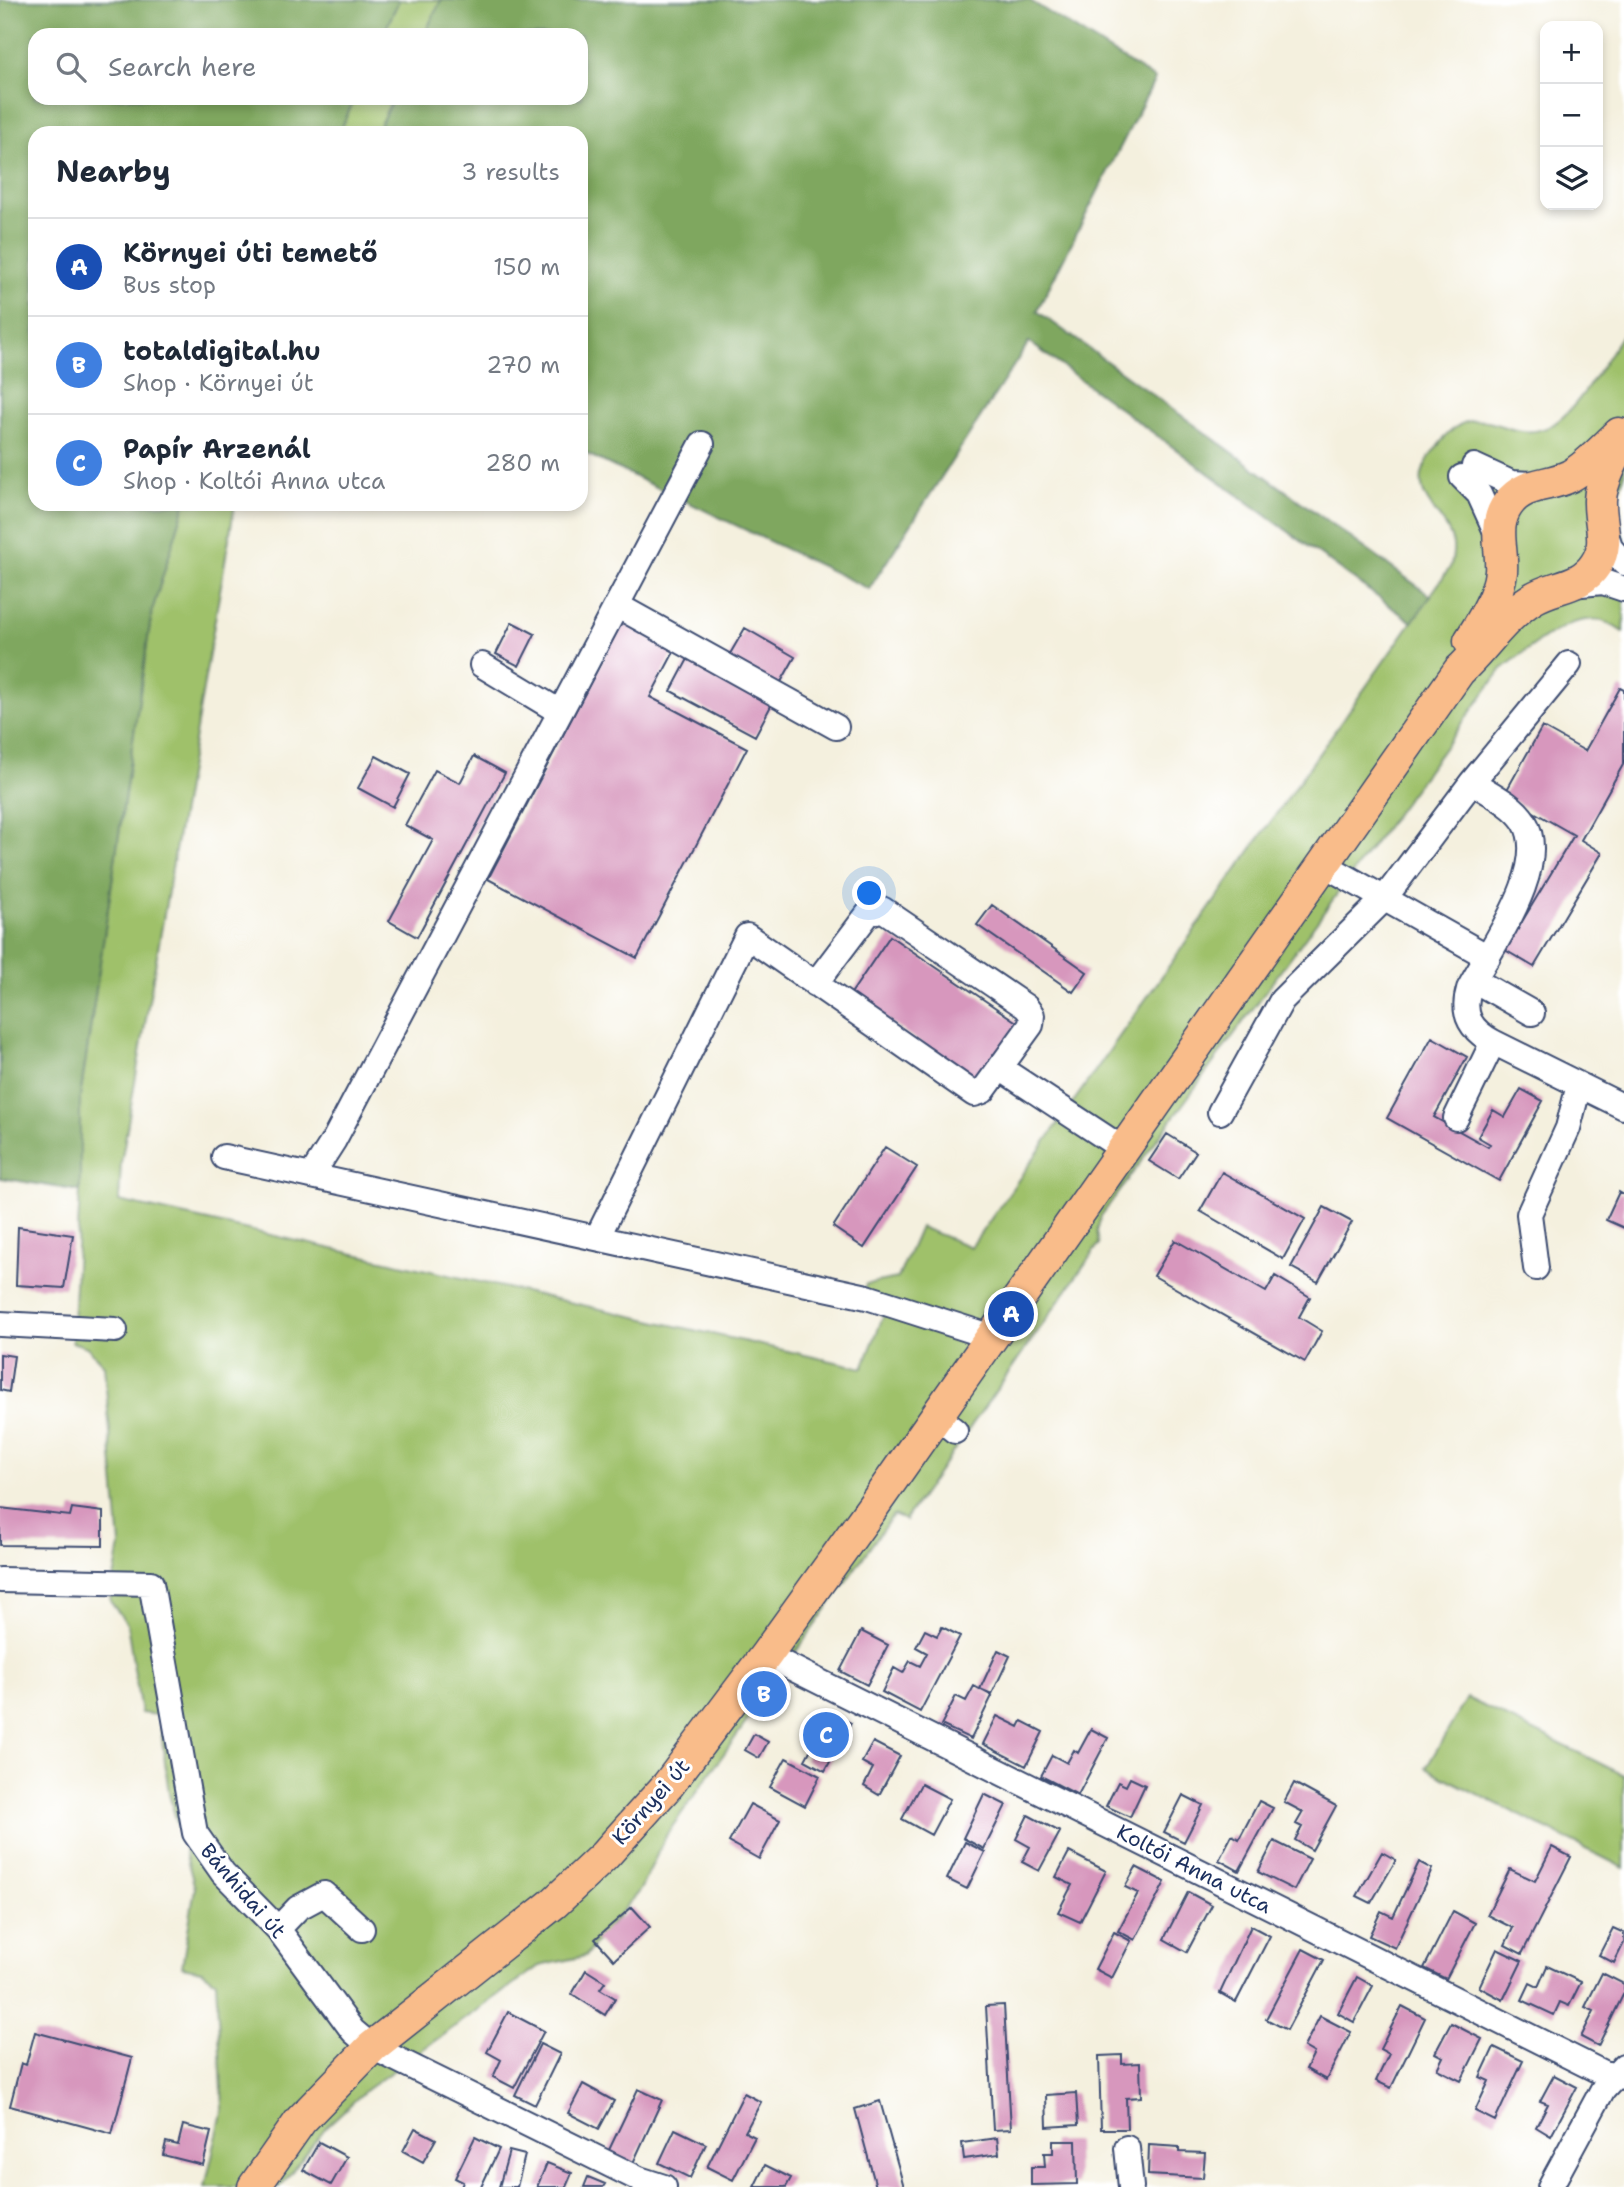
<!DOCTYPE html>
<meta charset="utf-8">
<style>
body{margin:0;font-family:"Shantell Sans",sans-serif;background:#f2f2f3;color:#1f2937}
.controls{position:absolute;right:21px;top:21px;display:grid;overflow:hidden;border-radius:14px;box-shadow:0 4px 10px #0003}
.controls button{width:63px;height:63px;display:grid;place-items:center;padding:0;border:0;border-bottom:2px solid #e0e1e3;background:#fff;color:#1f2937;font:35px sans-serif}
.you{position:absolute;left:870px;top:894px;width:24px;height:24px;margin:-18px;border:5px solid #fff;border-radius:50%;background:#1a73e8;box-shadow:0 0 0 10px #1a73e833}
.badge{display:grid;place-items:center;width:46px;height:46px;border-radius:50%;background:#2563eb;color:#fff;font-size:23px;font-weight:700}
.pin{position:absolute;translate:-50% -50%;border:4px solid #fff;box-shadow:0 2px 7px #0006}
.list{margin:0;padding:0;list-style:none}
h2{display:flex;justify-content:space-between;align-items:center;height:91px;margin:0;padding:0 28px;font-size:30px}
h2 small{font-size:23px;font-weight:400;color:#747a83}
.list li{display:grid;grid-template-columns:46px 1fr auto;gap:21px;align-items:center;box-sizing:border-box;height:98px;padding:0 28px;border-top:2px solid #e0e1e3}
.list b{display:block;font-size:26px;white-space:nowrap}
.list p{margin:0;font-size:23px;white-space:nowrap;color:#747a83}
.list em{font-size:23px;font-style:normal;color:#747a83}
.icon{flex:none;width:38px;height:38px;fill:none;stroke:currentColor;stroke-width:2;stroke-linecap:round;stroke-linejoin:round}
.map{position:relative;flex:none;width:1624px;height:2187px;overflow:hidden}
.search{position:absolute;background:#fff;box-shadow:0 4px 10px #0003;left:28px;top:28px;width:560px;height:77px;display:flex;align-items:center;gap:18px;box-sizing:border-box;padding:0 24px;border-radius:21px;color:#747a83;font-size:26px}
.panel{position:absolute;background:#fff;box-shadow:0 4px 10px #0003;left:28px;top:126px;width:560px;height:385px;border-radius:21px}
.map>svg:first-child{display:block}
.green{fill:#9fc16b;stroke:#5d7864;stroke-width:2}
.forest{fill:#7fa75f;stroke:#4d6b5e;stroke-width:2}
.building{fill:#d797bd}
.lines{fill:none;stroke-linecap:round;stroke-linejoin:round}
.minor-casing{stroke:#3c4c71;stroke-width:28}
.major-casing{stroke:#3c4c71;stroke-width:35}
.minor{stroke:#fff;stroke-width:24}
.major{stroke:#f9bc8a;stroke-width:32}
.labels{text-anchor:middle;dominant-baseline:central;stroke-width:6;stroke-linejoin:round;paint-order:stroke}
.street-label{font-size:21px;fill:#1b2f5e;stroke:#fff}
</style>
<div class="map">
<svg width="1624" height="2187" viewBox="0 0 1624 2187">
<rect width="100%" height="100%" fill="#fff"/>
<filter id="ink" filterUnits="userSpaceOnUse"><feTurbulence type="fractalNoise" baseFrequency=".0143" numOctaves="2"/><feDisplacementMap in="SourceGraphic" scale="14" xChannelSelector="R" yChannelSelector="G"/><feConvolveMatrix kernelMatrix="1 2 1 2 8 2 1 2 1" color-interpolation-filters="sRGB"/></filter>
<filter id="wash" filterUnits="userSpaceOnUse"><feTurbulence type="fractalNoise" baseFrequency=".00686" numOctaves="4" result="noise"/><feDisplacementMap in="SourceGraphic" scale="28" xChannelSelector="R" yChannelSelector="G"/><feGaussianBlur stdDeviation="1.57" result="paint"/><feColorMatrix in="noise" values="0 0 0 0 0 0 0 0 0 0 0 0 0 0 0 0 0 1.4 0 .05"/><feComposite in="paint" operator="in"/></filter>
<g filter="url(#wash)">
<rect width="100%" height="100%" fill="#f4f0de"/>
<!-- green -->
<path class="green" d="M399,0H441L424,35H383Z
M355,98H393L376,133H339Z
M1624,332V476L1617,496V514L1624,540V632C1617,629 1607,621 1599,620C1566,615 1526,651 1502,669L1101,1216L1097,1231L1099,1244L905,1520L893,1515L667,1834L640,1890L585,1956L539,1966L366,2090L326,2127L280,2187H205L223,2108L216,1981L202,1971L182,1967L195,1888L169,1794L159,1715L141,1713L127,1624L110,1601L120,1545L104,1365L87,1347L72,1342L80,1191V1098L152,611L185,504H235L121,1163L119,1201L863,1368L884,1314L859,1307L866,1284L898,1278L920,1227L971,1247L1451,566C1452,560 1454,552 1453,545C1449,517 1417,504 1422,474C1425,461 1433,452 1441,442C1480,391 1508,450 1552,425C1579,409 1606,358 1624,332Z
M1467,1698L1624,1775V1868L1426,1768Z"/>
<!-- forest -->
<path class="forest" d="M0,0H399L383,35H35V98H355L339,133H35V504H185L152,611L80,1098V1191L0,1178Z
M441,0H1029L1155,79L1037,311L1431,596L1412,622L1029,342L869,589L581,451V133H376L393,98H581V35H424Z"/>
<g id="blocks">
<!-- building -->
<path class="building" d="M512,622L535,634L519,666L496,654Z
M622,622L675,650L650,697L747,748L637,958L488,879Z
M745,628L795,657L777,689L727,659Z
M689,657L773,702L755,736L671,691Z
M1620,688L1624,690V763L1581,840L1602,853L1534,967L1505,950L1574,835L1504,795L1542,727L1585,751Z
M376,756L410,774L393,807L358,788Z
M474,756L505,773L417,937L389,921L433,840L405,825L435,770L460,783Z
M992,905L1087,972L1073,992L977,925Z
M890,936L1018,1023L978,1082L850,995Z
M1432,1037L1467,1057L1434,1117L1488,1147L1490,1144L1478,1137L1493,1110L1505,1117L1521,1089L1543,1101L1499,1181L1387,1118Z
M1167,1134L1196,1152L1178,1179L1149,1161Z
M885,1147L917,1167L864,1248L833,1227Z
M1222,1172L1305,1219L1283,1259L1200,1211Z
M1619,1192L1624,1195V1228L1606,1220Z
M1324,1207L1352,1222L1318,1282L1291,1267Z
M18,1227L73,1235L64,1288L16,1285Z
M1175,1240L1266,1292L1275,1276L1310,1297L1299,1317L1322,1331L1305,1362L1154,1276Z
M0,1354L14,1356L9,1392L0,1390Z
M0,1508L70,1516L72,1508L103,1512V1546L0,1545Z
M942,1627L960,1636L920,1712L882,1692L894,1668L903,1673L910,1661L920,1666L927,1653L916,1647L925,1630L937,1636Z
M861,1631L888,1645L867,1685L840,1671Z
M998,1650L1010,1656L992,1694L980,1689Z
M974,1686L992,1696L971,1739L941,1725L956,1696L966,1701Z
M828,1712L851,1723L825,1771L805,1760L818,1736L810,1732L819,1717L824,1720Z
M997,1716L1019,1727L1022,1721L1043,1732L1026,1766L983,1744Z
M1091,1729L1108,1738L1078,1795L1041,1776L1052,1755L1067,1763L1074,1750L1078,1753Z
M754,1734L768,1742L759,1758L745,1750Z
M873,1742L900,1756L879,1795L864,1786L873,1768L862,1762Z
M786,1758L820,1776L805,1806L770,1787Z
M1130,1778L1145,1785L1130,1817L1106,1806L1118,1782L1126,1786Z
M1294,1783L1336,1806L1312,1850L1295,1840L1302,1827L1296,1824L1303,1812L1284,1802Z
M921,1784L950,1799L931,1835L902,1819Z
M984,1794L1006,1805L984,1849L963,1838Z
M1183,1795L1203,1805L1184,1842L1164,1832Z
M1259,1801L1273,1808L1239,1871L1219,1860L1232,1835L1239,1839Z
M750,1804L780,1820L759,1859L729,1842Z
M1028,1815L1060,1832L1039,1871L1022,1862L1030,1847L1016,1839Z
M1274,1841L1310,1859L1294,1890L1258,1872Z
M965,1842L985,1852L967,1889L947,1879Z
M1552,1847L1571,1857L1522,1954L1505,1945L1513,1928L1487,1915L1510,1869L1535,1881Z
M1069,1852L1106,1871L1080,1922L1058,1912L1072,1885L1056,1877Z
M1382,1852L1396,1860L1371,1903L1357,1896Z
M1419,1862L1432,1869L1395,1948L1369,1936L1381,1911L1393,1917Z
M1136,1867L1165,1882L1135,1940L1118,1931L1138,1893L1125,1887Z
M1188,1892L1212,1905L1187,1952L1164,1939Z
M632,1907L650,1927L614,1960L595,1939Z
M1453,1911L1475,1923L1446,1979L1424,1968Z
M1251,1926L1270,1936L1236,2002L1220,1993Z
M1613,1928L1624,1933V1943L1614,1963L1599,1955Z
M1114,1932L1131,1941L1112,1978L1095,1969Z
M1303,1949L1324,1960L1287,2030L1266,2019Z
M1497,1949L1522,1961L1503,2000L1479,1987Z
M1547,1966L1581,1982L1569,2006L1560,2002L1554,2015L1522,2000L1530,1983L1538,1987Z
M586,1970L605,1982L600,1989L615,1998L605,2015L572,1994Z
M1602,1973L1624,1984V1993L1598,2046L1581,2037L1594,2011L1585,2007Z
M1357,1977L1373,1986L1354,2022L1338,2013Z
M1004,2005L1011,2129L993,2130L986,2006Z
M1402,2006L1425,2018L1391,2088L1376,2081L1389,2054L1380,2049Z
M508,2012L544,2031L514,2088L493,2077L501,2060L487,2052Z
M1320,2016L1351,2032L1326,2080L1306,2069L1314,2053L1304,2047Z
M1451,2023L1482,2039L1461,2081L1437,2069L1443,2057L1435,2053Z
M35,2032L132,2058L112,2134L10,2106L21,2063L26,2065Z
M540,2044L560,2054L535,2105L515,2095Z
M1494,2047L1523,2061L1495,2121L1475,2111L1489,2081L1480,2077Z
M1122,2055V2064L1140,2063L1141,2097L1126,2098L1127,2129H1101L1099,2056Z
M1554,2075L1577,2087L1551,2136L1536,2127L1548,2104L1540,2101Z
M583,2084L614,2101L599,2129L568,2113Z
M638,2089L662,2100L633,2163L608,2152Z
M744,2093L761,2102L745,2132L755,2137L733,2180L707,2167Z
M1076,2093L1078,2125L1047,2127L1046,2095Z
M880,2101L904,2187H876L855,2109Z
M183,2125L211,2132L203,2165L163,2155L166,2142L178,2145Z
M415,2128L436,2139L423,2162L403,2151Z
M675,2129L706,2144L690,2178L659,2163Z
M475,2137L499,2149L481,2187H461L463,2182L455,2178Z
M997,2138L999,2154L964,2159L962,2143Z
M1053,2141H1076L1077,2184L1031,2185V2167H1045L1044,2153H1053Z
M319,2142L347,2157L331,2185L303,2170Z
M1149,2145L1179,2147V2152L1205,2153L1203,2178L1148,2175Z
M509,2151L525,2155L517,2187H499Z
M547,2163L572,2173L566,2187H537Z
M765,2165L791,2178L786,2187H754Z
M588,2177L605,2184L603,2187H584Z"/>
</g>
</g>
<g filter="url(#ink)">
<use href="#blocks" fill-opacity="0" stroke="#3c4c71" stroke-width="2"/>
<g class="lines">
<!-- minor casing -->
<g class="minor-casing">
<path id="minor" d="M1474,466L1511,483L1536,484
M1462,477L1479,494L1498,536
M1604,529L1611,549L1624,563
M1571,585L1603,582L1624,589
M618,606L836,727
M482,665L560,712
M1472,782C1489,793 1513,804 1524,821C1552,866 1490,948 1469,989C1461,1015 1471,1030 1493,1042L1624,1107
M1323,864L1488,957
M1474,980L1532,1013
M1000,1068L1123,1149
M1220,1112L1282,1000L1384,899L1472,782L1569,664
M1456,1118L1493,1042
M224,1157L867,1297L992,1337
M311,1176L334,1140L702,444
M597,1238L747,936L974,1094L983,1091L1031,1025L1032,1015L1026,1007L882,909L868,914L815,984
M1536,1268L1529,1214L1568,1128L1579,1085
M0,1324L115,1330
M936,1416L955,1431
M0,1580L151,1583L195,1833L223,1873L278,1929L353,2031L372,2047L639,2179L664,2187
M766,1655L1603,2073L1624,2077
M278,1929L298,1908L324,1894L362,1929
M1127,2148L1131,2187
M1550,2187L1603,2089L1624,2066"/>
</g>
<!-- major casing -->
<g class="major-casing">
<path id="major" d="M1470,641C1483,620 1498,597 1501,572C1503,548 1492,526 1508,504C1524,482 1548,487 1570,476C1588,466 1604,448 1619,434
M254,2187L301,2120L372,2047L554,1903L604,1856L668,1785L766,1655L874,1505L1459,671C1484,648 1502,618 1532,599C1554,585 1581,588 1596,564C1610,543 1599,523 1600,500C1601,480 1614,458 1624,440"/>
</g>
<!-- minor -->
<use href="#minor" class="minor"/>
<!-- major -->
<use href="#major" class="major"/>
</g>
</g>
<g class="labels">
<!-- street labels -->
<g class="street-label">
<text transform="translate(651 1802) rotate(-49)">Környei út</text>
<text transform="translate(1194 1869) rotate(27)">Koltói Anna utca</text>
<text transform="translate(243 1891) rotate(49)">Bánhidai út</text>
</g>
</g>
</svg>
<div class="controls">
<button>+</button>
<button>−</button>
<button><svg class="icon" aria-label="layers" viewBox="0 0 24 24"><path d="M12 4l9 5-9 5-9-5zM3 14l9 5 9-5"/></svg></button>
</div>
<div class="you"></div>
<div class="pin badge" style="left:1011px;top:1314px;background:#1a4fb4">A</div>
<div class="pin badge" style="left:764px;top:1694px;background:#3f7fe0">B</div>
<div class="pin badge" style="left:826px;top:1735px;background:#3f7fe0">C</div>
<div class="search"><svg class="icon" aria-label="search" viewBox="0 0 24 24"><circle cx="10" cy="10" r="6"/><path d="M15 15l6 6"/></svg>Search here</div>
<section class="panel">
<h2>Nearby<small>3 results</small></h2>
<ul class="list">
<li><span class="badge" style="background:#1a4fb4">A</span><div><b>Környei úti temető</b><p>Bus stop</p></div><em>150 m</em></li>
<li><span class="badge" style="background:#3f7fe0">B</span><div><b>totaldigital.hu</b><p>Shop · Környei út</p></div><em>270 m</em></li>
<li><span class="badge" style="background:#3f7fe0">C</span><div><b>Papír Arzenál</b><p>Shop · Koltói Anna utca</p></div><em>280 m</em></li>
</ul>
</section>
</div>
